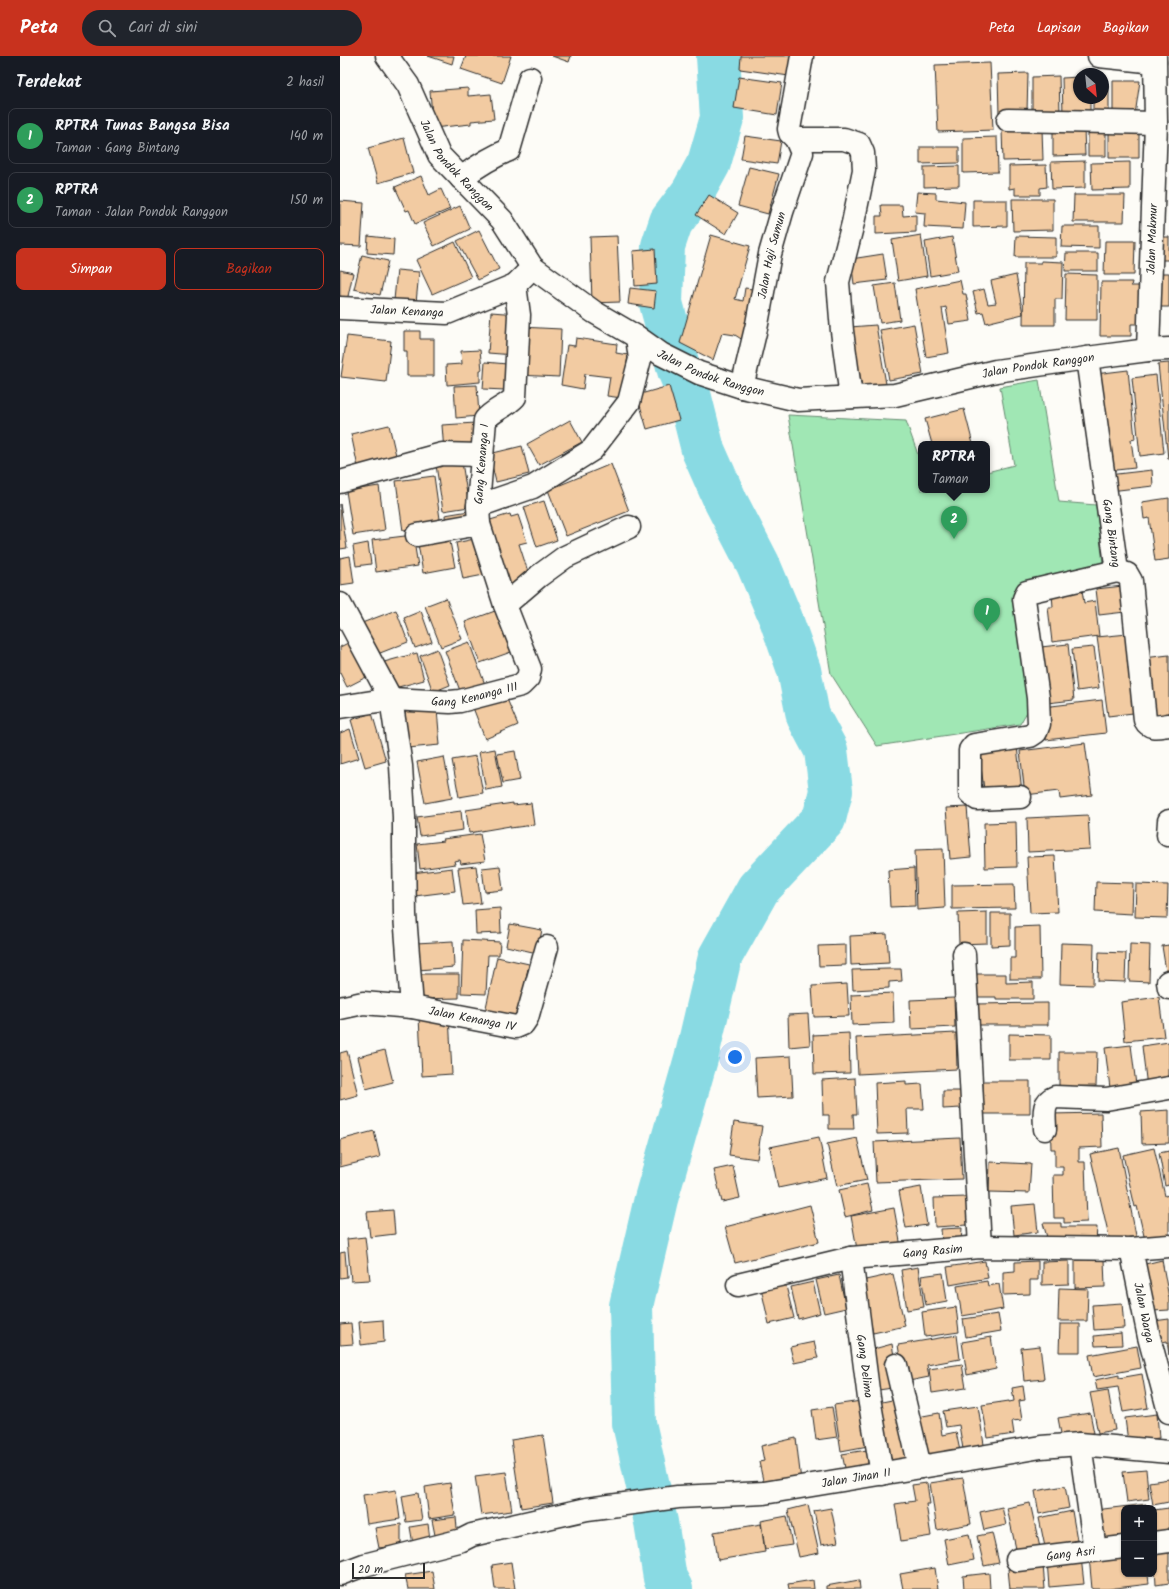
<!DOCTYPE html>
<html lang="id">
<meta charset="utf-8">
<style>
body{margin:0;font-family:Kalam,sans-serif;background:#20242c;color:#f1f3f6}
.controls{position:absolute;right:12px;bottom:12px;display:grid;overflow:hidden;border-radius:8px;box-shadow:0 1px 3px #0004}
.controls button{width:36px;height:36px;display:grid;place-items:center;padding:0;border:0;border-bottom:1px solid #363941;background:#171b24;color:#f1f3f6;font:20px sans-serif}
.compass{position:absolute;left:733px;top:12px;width:36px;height:36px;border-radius:50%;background:#171b24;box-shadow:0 1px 3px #0004;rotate:153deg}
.scale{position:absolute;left:12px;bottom:10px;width:73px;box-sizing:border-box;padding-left:4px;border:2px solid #2b2b2b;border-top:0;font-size:11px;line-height:14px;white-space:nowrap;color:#2b2b2b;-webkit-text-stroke:3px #fdfcf7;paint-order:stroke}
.you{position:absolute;left:395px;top:1001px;width:14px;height:14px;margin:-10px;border:3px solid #fff;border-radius:50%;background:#1a73e8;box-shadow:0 0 0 6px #1a73e833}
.badge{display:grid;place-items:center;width:26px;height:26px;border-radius:50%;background:#c8321e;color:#fff;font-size:13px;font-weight:700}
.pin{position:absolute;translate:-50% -33px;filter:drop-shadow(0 1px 2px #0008)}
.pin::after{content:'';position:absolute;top:21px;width:14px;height:12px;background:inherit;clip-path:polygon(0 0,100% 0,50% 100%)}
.popup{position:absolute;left:578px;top:385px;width:72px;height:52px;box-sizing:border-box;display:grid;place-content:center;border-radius:8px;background:#171b24;filter:drop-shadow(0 1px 3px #0005);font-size:13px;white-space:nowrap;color:#9ea1a6}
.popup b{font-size:15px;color:#f1f3f6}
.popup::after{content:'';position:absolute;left:50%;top:100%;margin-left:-8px;border:8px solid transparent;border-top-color:#171b24}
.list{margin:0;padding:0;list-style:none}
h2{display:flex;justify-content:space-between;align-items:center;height:52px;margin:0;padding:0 16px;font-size:17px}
h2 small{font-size:13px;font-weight:400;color:#9ea1a6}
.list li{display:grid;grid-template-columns:26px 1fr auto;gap:12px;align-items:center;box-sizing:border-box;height:56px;margin:0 8px 8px;padding:0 8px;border:1px solid #363941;border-radius:8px}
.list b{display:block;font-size:15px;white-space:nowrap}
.list p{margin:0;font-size:13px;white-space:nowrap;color:#9ea1a6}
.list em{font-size:13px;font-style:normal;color:#9ea1a6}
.actions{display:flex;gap:8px;padding:12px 16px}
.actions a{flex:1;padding:9px 0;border:1px solid #c8321e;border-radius:8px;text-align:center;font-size:14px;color:#c8321e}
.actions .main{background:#c8321e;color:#fff}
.icon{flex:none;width:22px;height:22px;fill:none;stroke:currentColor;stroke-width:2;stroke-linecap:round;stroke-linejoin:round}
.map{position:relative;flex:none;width:829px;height:1533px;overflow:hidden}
header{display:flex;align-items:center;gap:24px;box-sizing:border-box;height:56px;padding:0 20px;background:#c8321e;color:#fff}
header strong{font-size:19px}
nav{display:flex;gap:22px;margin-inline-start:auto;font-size:14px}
.search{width:280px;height:36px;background:#20242c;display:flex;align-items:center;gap:10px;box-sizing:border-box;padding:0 14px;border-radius:22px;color:#9ea1a6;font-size:15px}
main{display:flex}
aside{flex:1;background:#171b24}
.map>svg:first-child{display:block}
.green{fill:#a0e7b4;stroke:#668970}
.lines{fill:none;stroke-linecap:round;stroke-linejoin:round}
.river{stroke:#89dae3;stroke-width:44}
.building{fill:#f2cba2;stroke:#2b2b2b}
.street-casing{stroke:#2b2b2b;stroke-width:25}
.secondary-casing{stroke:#2b2b2b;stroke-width:25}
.street{stroke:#fdfcf7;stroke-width:22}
.secondary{stroke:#fdfcf7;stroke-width:22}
.labels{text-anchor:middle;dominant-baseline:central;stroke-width:4;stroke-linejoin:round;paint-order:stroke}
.street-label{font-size:12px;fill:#2b2b2b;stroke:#fdfcf7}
</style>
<header>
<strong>Peta</strong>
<div class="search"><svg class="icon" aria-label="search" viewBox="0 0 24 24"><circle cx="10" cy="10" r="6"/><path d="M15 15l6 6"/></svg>Cari di sini</div>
<nav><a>Peta</a><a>Lapisan</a><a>Bagikan</a></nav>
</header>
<main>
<aside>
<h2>Terdekat<small>2 hasil</small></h2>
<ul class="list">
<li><span class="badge" style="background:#2e9e5b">1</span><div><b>RPTRA Tunas Bangsa Bisa</b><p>Taman · Gang Bintang</p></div><em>140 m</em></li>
<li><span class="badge" style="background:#2e9e5b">2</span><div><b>RPTRA</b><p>Taman · Jalan Pondok Ranggon</p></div><em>150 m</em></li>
</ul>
<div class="actions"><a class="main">Simpan</a><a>Bagikan</a></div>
</aside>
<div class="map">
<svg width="829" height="1533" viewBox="0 0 829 1533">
<rect width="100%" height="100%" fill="#fdfcf7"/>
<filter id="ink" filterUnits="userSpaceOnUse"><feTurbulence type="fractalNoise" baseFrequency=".025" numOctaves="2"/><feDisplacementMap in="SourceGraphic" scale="8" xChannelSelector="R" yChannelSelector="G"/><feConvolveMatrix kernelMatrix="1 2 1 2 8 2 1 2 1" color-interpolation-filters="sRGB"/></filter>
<g filter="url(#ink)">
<!-- green -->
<path class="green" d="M699,324L719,446L756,449L764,516L680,536L696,640L680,668L537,690L491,618L448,359L566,365L581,407V434H647V416L674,409L660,331Z"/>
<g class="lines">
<!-- river -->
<path class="river" d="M331,1533L325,1522L316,1466L294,1367L291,1250L316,1143L357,999L380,901L418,833L484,763L491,735L486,694L468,660L459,614L441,563L418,508L386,446L363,394L349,338L339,314L321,247L323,190L331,166L352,138L369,107L382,62L378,0"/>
</g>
<!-- building -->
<path class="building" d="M88,0H114L112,8Z
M126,0H171L162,27L121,13Z
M212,0H231L229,6Z
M401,0H452L449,20L400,13Z
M650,7L653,74L598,76L595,9Z
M688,17L687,56L659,59L658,18Z
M719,20L720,57L692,58V21Z
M399,21L442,27L437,59L394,52Z
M739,21V42H750V59H723L722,22Z
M773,25H800L795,59L773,58Z
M763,30H769V59L753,60V42H763Z
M128,32V40L151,38L154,63L131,65V68L93,72L90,35Z
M766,72V100H748V73Z
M702,73L703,104L663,105L662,74Z
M744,73L745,99L713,100V74Z
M769,74H799V102H769Z
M405,80L441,85L437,108L401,103Z
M657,81L658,116L623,117V82Z
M64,82L73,117L38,127L28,92Z
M580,91H619V107L580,108Z
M745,105V132L712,133L711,106Z
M790,106V133L752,134L751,107Z
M706,109L707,131L700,132V139H675V132L669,133V110Z
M619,110V130L584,131V111Z
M409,111L439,118L428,158L398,150Z
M81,120L89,139L101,133L110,153L75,168L69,154L66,155L55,131Z
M577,136L596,137V143L625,146L623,173L584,171L585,157L575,156Z
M369,139L398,157L386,178L356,159Z
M734,139H785L784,166H733Z
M672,143H713V174L673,175Z
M633,144H667V170L633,171Z
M0,145L24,147L21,190L0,189Z
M541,149H562L563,160L576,159V176L536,178V160H542Z
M120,150L130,173L94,190L83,167Z
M722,170H759V192L721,191Z
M139,174L159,213L138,224L117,185Z
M371,179L410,190L395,243L403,245L405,232L420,234L406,286L395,279L382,277L373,304L340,287Z
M581,179L587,220L558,225L552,184Z
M28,180L54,183L53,199L27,197Z
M277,180L280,246L252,247L250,181Z
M676,180L716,181V201H675Z
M612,181L618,215L590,220L585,186Z
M817,181H829V204H817Z
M765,185H795L794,219H764Z
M115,186L131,221L92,238L76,204Z
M315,193L317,228L295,230L293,195Z
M726,197H758V215H725Z
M543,198L547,224L514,228L511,203Z
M22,199L48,205L40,239L14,233Z
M701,205L723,206L722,243H715V269H683L684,207H701Z
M0,214L13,217L7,245L0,243Z
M57,214L79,216L76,247L54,244Z
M816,217H829V251H816Z
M726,218L757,219V264H725Z
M676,219L683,258L646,267L643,256L638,257L633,236L644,233L648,248L656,247L651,225Z
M620,224L623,238H626L631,265L609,268L606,251L602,252L609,297L586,301L575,233Z
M761,226H792L791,230H799V268H791V280H760Z
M555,227L560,264L540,267L534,230Z
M290,232L316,235L314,252L288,248Z
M151,256L177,258L174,299L148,297Z
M574,268L583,318L549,324L540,274Z
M536,269L546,328L522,330L510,271Z
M180,271L221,273L219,321L178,319Z
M64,275H80V283H94V320H67V295H64Z
M7,280L51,285L46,326L1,321Z
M236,282L277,288L276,297L288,299L282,342L267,340L270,321L245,318L243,333L221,329L227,289L235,290Z
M140,294L142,314H140V326L107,329L106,309L122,308L121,295Z
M145,306L167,308L165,334L143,333Z
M829,307V403H828L818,308Z
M788,314L795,383L791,384L795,412L767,415L755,318Z
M816,319L824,397L800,400L792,322Z
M137,329L139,360L116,362L114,330Z
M329,330L339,364L307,373L297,339Z
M624,353L633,388H592L585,363Z
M230,364L242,386L199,409L187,388Z
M136,367L138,393L104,396L102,369Z
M49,369L58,408L19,416L11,378Z
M182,390L189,418L156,426L149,398Z
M122,406L129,451L103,455L96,409Z
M271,408L289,455L226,480L208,434Z
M812,414L813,430L770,435L768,419Z
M94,420L101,470L63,475L56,425Z
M39,430L45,474L13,479L6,435Z
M829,442V503L815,505L809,462L804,463L802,446Z
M204,445L217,484L197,491L184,451Z
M0,448L7,492L0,493Z
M135,454L137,465L106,470L105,459Z
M170,458L171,461L178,459L187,486L179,488L191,525L167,532L147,465Z
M108,476L115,511L83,517L77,482Z
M73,479L78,510L36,516L32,484Z
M143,481L149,518L123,523L116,487Z
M28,487L31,508L16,510L13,490Z
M10,500L14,527L0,529V502Z
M783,530L785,556L759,559L756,533Z
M742,534L744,547L755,545L759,580L712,586L708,551H713L712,538Z
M106,542L122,583L101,591L85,550Z
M56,554L68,586L35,599L22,567Z
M81,555L92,586L75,592L64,562Z
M155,555L171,596L140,607L125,566Z
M788,578L794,635H791L793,657L768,660L757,581Z
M18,582L36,616L7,631L0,617V591Z
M129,586L146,631L122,640L105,595Z
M728,588L734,644L707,647L701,591Z
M754,591L759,632L737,635L732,593Z
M97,593L110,629L93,636L80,600Z
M77,597L84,624L51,633L44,606Z
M829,599V658L810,660L804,602Z
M164,636L178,669L145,683L132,649Z
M762,644L766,677L706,684L703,651Z
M97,653L100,689L68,692L65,656Z
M32,657L46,705L25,711L11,664Z
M10,673L19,702L0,708V677Z
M745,687L752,739L720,743L719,735L685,739L680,695Z
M677,690L682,736L645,741L639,695Z
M155,693L162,731L146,734L139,696Z
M175,695L180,724L163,727L157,698Z
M136,700L143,737L119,741L112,704Z
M104,701L112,742L85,747L77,706Z
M173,747V749L191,747L194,769L170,772V770L129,777L126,754Z
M627,751L631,801L610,803L606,752Z
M121,755L123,774L80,780L77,761Z
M748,759L750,793L688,796L687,762Z
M676,766L677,811L645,812L644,767Z
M140,778L145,805L121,808L120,804L114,805L115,808L80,813L77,788L104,785L103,783Z
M603,793L605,852L577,854L575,794Z
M715,800L718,856L690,857L687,801Z
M136,810L141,847L123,849L118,812Z
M160,810L163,834L145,836L142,812Z
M112,812L115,835L75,840L72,817Z
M574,812L575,850L550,851L548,814Z
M756,826L793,827L792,858L755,856Z
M674,828L675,852L612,853V829Z
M796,828L828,829L827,862L795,861Z
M160,852L161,877L136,878L135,854Z
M647,856V887L619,888L618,857Z
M651,857H670V889L651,890Z
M170,868L202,874L197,897L166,890Z
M700,870L701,923H670V902H675V871Z
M547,878L549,907L511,909L510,880Z
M123,884L160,886L159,899H148L146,938L121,937Z
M113,885L114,911L78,914L76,887Z
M721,887L754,888L753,929L720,928Z
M790,888L810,889L809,926L789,925Z
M506,889V909L479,910L478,890Z
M829,889V914L826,915L822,890Z
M759,896L786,897L785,926L758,925Z
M157,901L189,908L177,963L145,956Z
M548,913H561L562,925L549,926V932L513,934L512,914Z
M77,918H119V942L80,943Z
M627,918H666V927L693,926V943H656V941H628Z
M507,928L509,960L474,961L472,930Z
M553,937L554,967L512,969L511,939Z
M819,941L824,981L785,985L781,946Z
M614,942L615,971L571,973L570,944Z
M708,947V969H633V948Z
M468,958L470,989L449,991L448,959Z
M109,959L112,1018L82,1020L79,961Z
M509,977L510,1017L474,1018L473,979Z
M616,977L617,1013L518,1018L516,982Z
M669,978L711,979V1004H669Z
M829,986V1028L807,1031L802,990Z
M791,989L796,1029L770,1032L765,992Z
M45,994L53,1026L26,1033L18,1001Z
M7,995L18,1039L0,1044V997Z
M719,996H757L756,1030L719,1031Z
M451,1000L453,1040L417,1042L415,1002Z
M515,1022L517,1058H513L514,1073H489V1059H483L482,1024Z
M566,1025V1029L582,1028L584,1053H567L568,1077L537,1078L535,1027Z
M643,1025H690V1058H643Z
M603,1035H621V1052L603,1053Z
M829,1054V1087L802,1088L801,1056Z
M761,1057L762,1091L739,1092V1106H745L747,1166L724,1167V1162H714L713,1119H723V1111H715V1093H711L710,1058Z
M394,1066L422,1070L417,1103L389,1099Z
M34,1075L40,1101L0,1111V1084Z
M479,1081L487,1122L438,1132L430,1091Z
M517,1082L527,1124L497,1130L487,1088Z
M620,1082L622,1123L536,1126L534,1086Z
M779,1092L798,1190L771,1189L750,1098Z
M814,1092L825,1140L829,1139V1180L805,1184L797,1150L795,1151L783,1099Z
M829,1095V1129L825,1130L819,1097Z
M650,1106L691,1108L689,1137L649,1136Z
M393,1110L400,1142L382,1146L374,1114Z
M527,1128L533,1154L505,1161L499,1134Z
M581,1131L587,1169L566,1172L559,1135Z
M627,1141L628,1169L595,1171L594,1142Z
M695,1148L698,1176L674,1179L671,1150Z
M470,1149L479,1186L395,1207L385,1171Z
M554,1152L561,1191L518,1199L511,1160Z
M53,1154L55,1178L30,1181L27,1156Z
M703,1167H721V1171H757L756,1186L708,1185Z
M622,1172L621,1186L602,1187L601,1173Z
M25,1181L30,1224L11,1225L7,1183Z
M5,1196L7,1221L0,1222V1197Z
M764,1203L765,1231L735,1232V1204Z
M822,1204L829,1242V1254L813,1255L801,1209Z
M645,1205L648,1222L610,1229L607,1211Z
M698,1205V1224H690V1238L663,1239V1216L675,1215V1206Z
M729,1205V1228L702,1229V1206Z
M578,1211L584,1251L567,1254L561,1214Z
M603,1217L607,1245L586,1249L581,1220Z
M553,1218L565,1270L533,1277L521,1225Z
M499,1219L506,1252L484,1257L476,1224Z
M647,1225L648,1230L659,1228L663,1253L622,1260L617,1230Z
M445,1226L454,1262L429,1268L421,1232Z
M473,1226L480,1257L458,1263L451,1231Z
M719,1232L748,1233L747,1265H718Z
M782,1247L784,1272L754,1274L752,1249Z
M616,1251L619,1276L585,1281L582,1256Z
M658,1258L661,1275L626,1281L623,1263Z
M829,1263V1299L827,1285L818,1287L814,1265Z
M43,1264L44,1286L21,1289L19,1266Z
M11,1267L13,1288L0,1289V1268Z
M720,1268H740V1296H719Z
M781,1277L782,1289L755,1290L754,1280Z
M617,1279L620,1303L587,1309L589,1321L564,1326L558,1289Z
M651,1281L656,1313L627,1319L622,1286Z
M474,1286L478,1302L454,1307L450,1291Z
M552,1288L559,1331L532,1335L530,1294Z
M700,1290L704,1323L684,1325L681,1292Z
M797,1290L801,1312L753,1321L749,1299Z
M622,1308L626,1332L592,1337L589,1313Z
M802,1318L808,1352L783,1356L778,1331L757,1334L755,1324L779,1319V1322Z
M683,1330L685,1344L679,1345L682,1364L672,1365L674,1378L648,1382L642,1349L669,1345V1346L674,1345L672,1332Z
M768,1334L775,1374L758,1377L750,1337Z
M562,1342L571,1409L544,1413L532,1348Z
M521,1345L528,1390L501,1395L494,1349Z
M638,1350L645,1395L624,1399L619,1369L606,1371L603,1355Z
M492,1351L497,1381L476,1384L472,1354Z
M599,1357L602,1379L616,1376L620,1395L579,1406L572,1362Z
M750,1357L754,1377L722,1383L718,1362Z
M817,1358L819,1382L788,1386L785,1362Z
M203,1379L213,1447L181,1452L171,1384Z
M456,1382L461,1425L424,1429L419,1406L424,1405L421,1390Z
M527,1394L529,1417L507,1421L502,1398Z
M806,1414L809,1443L787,1446L783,1416Z
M166,1416L172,1455L141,1459L135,1420Z
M623,1422L631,1468L597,1474L590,1427Z
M829,1423V1446L813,1449L809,1426Z
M110,1427L115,1459L89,1463L85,1431Z
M587,1427L590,1448H586L591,1480L561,1485L555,1448L575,1445L572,1429Z
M725,1430L729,1452L699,1458L695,1435Z
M56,1434L60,1463L27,1468L23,1439Z
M78,1437L82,1464L66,1466L62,1440Z
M690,1447L701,1496L678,1502L667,1452Z
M806,1448V1452H784V1487L759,1489L755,1454Z
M468,1449L479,1497L459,1501L448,1454Z
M662,1451L666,1469L644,1474L640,1456Z
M491,1452L498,1486L481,1489L474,1455Z
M829,1452V1478L814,1480V1454Z
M732,1455L737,1484L705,1491L699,1462Z
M447,1460L452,1489L425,1493L421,1465Z
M116,1461L118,1483L96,1484L92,1464Z
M61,1468V1489L39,1492L35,1472Z
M88,1468L90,1484L73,1488L70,1471Z
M421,1468L425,1496L378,1504L374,1476Z
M652,1477L659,1507L644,1510L637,1480Z
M629,1478L634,1504L609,1509L604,1483Z
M829,1491V1527L816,1529L814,1493Z
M784,1496V1518H808L809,1528L768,1533H752L749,1500Z
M741,1501L744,1528L709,1531L707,1504Z
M171,1506L175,1533H155L152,1509Z
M703,1509L705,1533H670L668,1513Z
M595,1512L598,1533H563L560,1518Z
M92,1515L95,1533H68L65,1519Z
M649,1517L650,1533H624L623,1520Z
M473,1524L474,1533H449L448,1528Z
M519,1524L520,1533H486V1530Z"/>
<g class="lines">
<!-- street casing -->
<g class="street-casing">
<g id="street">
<path d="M759,0L815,6"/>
<path d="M668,64L816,67"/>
<path d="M456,83H504L519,88L523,97L524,114L513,167L498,226L502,275L511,341"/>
<path d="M121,122C136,111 151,101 169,94L190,22"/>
<path id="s1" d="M0,252L107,257L175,229L185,219"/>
<path id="s2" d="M808,294L816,67L815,0"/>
<path id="s3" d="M747,302L777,515"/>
<path id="s4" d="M402,331L417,268L430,198L442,156L462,97L456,83L450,77L449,73L462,0"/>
<path d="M0,426L102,398L141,399"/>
<path d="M138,450L193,431L252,394L289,346L300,303L297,281"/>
<path d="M77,479L139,468"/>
<path d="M777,515L787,518L791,525L805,664C810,674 820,670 829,669"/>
<path d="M0,548L51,643L61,710L64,761V793L65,859L72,951"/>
<path d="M165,549L199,520L225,501L289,471"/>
<path id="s5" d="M0,651L51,643L110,646L120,645L181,629L188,622L190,613L165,549L139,468L138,450L145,364C153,354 166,351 175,341L179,259L175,229"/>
<path d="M680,741L637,743L630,737V694L634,689L690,680L696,676L699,668L698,642L684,543L687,536L777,515"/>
<path d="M828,779L829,765"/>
<path d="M624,898L640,1191"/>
<path d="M828,926L829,932"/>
<path id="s6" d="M0,952L23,947L72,951L176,971L183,968L187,962L207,891"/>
<path d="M705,1073C705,1061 701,1046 715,1041L766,1043L829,1032"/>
<path id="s7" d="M829,1190L791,1193L809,1281L829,1356"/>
<path id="s8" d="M511,1202L529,1342L542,1418"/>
<path id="s9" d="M398,1229L511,1202L640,1191L791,1193"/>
<path d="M556,1309L580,1411"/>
<path d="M740,1388L755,1494"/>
<path d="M814,1487L829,1485"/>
<path id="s10" d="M677,1504L784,1491"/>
<path id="s11" d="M0,1518L24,1509L122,1484L132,1479L247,1453L338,1441L424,1437L701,1391L740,1388L829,1396"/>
</g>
</g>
<!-- secondary casing -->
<g class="secondary-casing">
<g id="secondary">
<path id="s12" d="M47,0L68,29L99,99L162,164L192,211L254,256L297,281L321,298L359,317L402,331L458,344L555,339L656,315L747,302L808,294L829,293"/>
</g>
</g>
<!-- street -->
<use href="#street" class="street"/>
<!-- secondary -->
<use href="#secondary" class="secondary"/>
</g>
</g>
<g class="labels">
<!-- street labels -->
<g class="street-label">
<text stroke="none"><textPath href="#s12" startOffset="131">Jalan Pondok Ranggon</textPath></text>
<text stroke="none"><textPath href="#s2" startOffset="111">Jalan Makmur</textPath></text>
<text stroke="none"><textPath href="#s4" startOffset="135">Jalan Haji Samun</textPath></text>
<text stroke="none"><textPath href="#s1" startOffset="67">Jalan Kenanga</textPath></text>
<text stroke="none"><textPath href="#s12" startOffset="803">Jalan Pondok Ranggon</textPath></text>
<text stroke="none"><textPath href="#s12" startOffset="468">Jalan Pondok Ranggon</textPath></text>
<text stroke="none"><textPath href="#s5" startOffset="417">Gang Kenanga I</textPath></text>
<text stroke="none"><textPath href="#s3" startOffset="177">Gang Bintang</textPath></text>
<text stroke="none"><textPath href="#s5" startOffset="136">Gang Kenanga III</textPath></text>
<text stroke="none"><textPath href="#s6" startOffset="134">Jalan Kenanga IV</textPath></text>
<text stroke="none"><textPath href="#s9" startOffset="198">Gang Rasim</textPath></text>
<text stroke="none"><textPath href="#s7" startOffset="103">Jalan Warga</textPath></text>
<text stroke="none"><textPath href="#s8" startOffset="109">Gang Delima</textPath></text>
<text stroke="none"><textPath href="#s11" startOffset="527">Jalan Jinan II</textPath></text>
<text stroke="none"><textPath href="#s10" startOffset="54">Gang Asri</textPath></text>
</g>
</g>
</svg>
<div class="controls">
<button>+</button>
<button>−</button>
</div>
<svg class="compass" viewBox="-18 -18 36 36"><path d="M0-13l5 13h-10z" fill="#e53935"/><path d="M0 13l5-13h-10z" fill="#9ea1a6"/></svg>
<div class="scale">20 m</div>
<div class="you"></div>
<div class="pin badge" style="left:647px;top:575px;background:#2e9e5b">1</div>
<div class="pin badge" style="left:614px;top:483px;background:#2e9e5b">2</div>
<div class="popup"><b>RPTRA</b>Taman</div>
</div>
</main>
